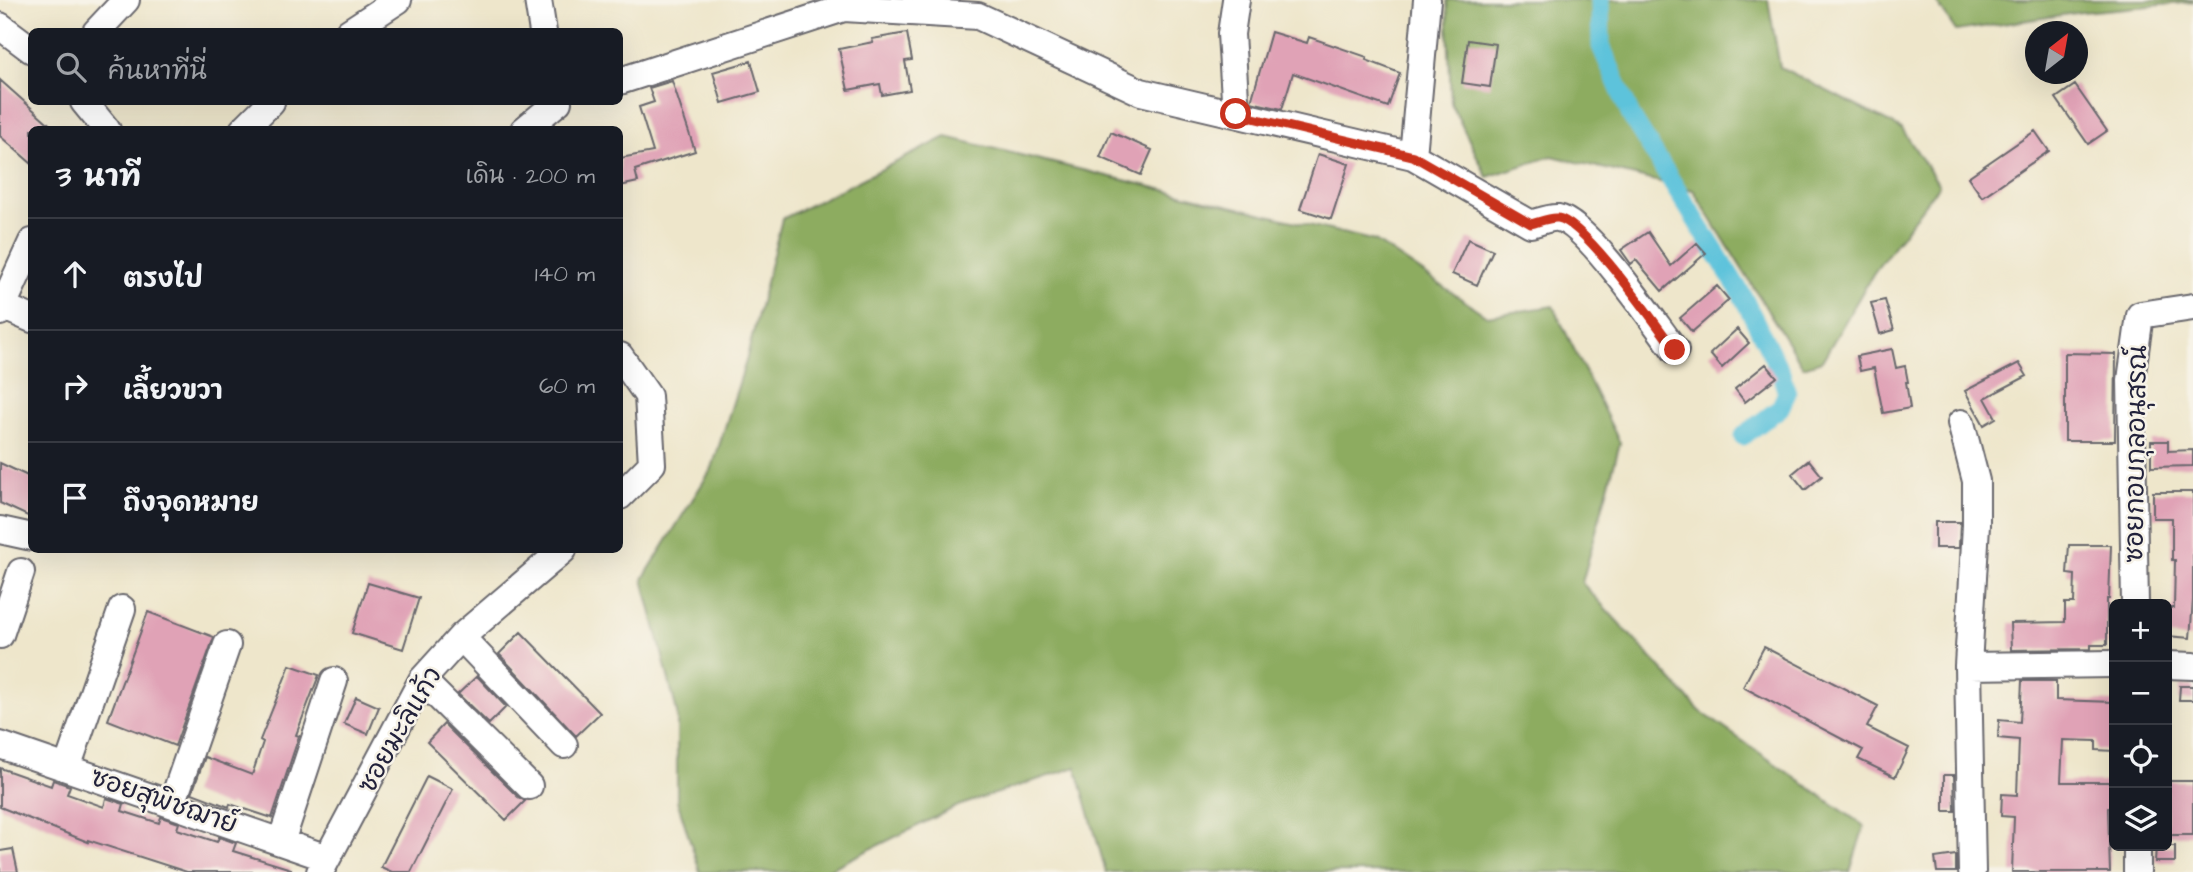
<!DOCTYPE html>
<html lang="th">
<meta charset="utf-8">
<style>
body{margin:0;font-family:"Architects Daughter","Playpen Sans Thai",sans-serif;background:#242831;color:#f1f3f6}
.controls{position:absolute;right:21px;bottom:21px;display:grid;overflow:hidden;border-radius:10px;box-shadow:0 7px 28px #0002}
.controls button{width:63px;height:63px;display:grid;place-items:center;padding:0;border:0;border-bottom:2px solid #363941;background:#171b24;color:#f1f3f6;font:35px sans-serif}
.compass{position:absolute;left:2025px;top:21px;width:63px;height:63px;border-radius:50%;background:#171b24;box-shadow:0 7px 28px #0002;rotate:31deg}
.stop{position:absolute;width:21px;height:21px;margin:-16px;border:5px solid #c8321e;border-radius:50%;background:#fff}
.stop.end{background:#c8321e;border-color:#fff;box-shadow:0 2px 7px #0008}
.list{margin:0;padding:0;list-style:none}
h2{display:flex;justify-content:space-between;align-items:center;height:91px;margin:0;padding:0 28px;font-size:30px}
h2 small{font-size:23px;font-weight:400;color:#9ea1a6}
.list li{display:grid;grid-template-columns:46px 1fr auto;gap:21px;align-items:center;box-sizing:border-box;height:112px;padding:0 28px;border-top:2px solid #363941}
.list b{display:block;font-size:26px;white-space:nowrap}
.list em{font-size:23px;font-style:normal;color:#9ea1a6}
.icon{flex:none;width:38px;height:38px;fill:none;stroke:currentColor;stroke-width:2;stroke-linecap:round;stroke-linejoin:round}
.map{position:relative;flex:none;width:2193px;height:872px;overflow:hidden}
.search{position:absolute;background:#171b24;box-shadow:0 7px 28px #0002;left:28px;top:28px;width:595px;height:77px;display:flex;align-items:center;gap:18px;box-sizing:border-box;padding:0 24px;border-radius:10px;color:#9ea1a6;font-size:26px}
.panel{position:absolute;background:#171b24;box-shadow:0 7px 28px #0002;left:28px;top:126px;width:595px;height:427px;border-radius:10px}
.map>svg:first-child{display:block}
.forest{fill:#8dac60;stroke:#58674e;stroke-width:2}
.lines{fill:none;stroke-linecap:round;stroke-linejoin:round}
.canal{stroke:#5dc3db;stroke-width:19}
.building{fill:#e0a2b6}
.minor-casing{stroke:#69676d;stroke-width:30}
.minor{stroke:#fff;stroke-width:26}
.route{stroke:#c8321e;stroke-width:9}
.labels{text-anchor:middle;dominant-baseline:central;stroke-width:5;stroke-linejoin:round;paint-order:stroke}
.street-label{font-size:26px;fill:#22223b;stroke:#f7f3e8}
</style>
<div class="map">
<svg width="2193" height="872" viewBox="0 0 2193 872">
<rect width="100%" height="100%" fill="#f7f3e8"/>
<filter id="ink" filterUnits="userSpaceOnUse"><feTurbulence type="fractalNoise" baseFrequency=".0143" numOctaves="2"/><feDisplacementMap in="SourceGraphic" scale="14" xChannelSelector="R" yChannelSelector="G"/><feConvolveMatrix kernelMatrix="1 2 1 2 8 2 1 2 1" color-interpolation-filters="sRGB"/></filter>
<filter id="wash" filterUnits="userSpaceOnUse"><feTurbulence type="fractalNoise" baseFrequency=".00686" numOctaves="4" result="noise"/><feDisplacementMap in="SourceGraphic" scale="28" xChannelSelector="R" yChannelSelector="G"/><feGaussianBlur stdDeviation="1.57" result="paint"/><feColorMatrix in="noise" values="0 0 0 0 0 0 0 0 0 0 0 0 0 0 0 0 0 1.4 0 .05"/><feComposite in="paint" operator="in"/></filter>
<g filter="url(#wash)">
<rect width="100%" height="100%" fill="#eee6cb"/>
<!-- forest -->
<path class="forest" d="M1447,0H1768L1780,67L1902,129L1939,185L1873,274L1822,361L1803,367L1693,190L1552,156L1487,177L1451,103Z
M1935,0H2193V2L2082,12L1956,31Z
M946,137L1375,241L1487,316L1553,306L1620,443L1582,583L1700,711L1864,826L1850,872H1106L1076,767L958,806L824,872H700L677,800V712L643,579L712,468L746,361L782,219Z"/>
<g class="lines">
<!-- canal -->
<path class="canal" d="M1600,0L1601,46L1631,116L1741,293L1781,373L1787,393L1780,408L1743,436"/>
</g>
<g id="blocks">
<!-- building -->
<path class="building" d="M1271,32L1307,43L1309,37L1367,57L1366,60L1400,73L1388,107L1293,73L1282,109L1251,102Z
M907,33L912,60L905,61L910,90L882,95L880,84L848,90L839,49L873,42L872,39Z
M1468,40L1496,44L1490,87L1462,83Z
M751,61L760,92L722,103L713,72Z
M0,80L56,130H32V164L0,136Z
M672,81L695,151L635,170L638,182L620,186V158L653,152L639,107L654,102L649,88Z
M2075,85L2107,131L2088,144L2056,98Z
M2035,131L2049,151L1982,197L1968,177Z
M1111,132L1152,150L1141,175L1100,157Z
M1318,154L1349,164L1331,219L1300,209Z
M1648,232L1671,266L1697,243L1706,253L1662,291L1636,260L1631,264L1621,250Z
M1468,239L1493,250L1477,285L1452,274Z
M1717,286L1729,300L1692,332L1680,318Z
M1885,300L1894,330L1880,334L1871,303Z
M1737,329L1749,343L1722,368L1710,354Z
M1892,349L1896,368L1905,366L1908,382H1906L1910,408L1883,413L1874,368L1860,371L1857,356Z
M2065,353L2116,354L2115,441H2065Z
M2019,363L2027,376L1985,398L1996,418L1984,425L1965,391Z
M1766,364L1777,377L1745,402L1735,389Z
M2151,441H2168V451L2193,450V466L2151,467Z
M1809,460L1822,476L1805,490L1792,474Z
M0,463L32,478V518L0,503Z
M2153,492H2193V600L2190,638L2167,636V608H2174L2175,560H2172V518H2153Z
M1935,522H1960L1959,548H1935Z
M2069,545H2111L2109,599H2107V645H2091V649L2011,650L2010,623L2065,622V603H2074L2075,575L2067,574Z
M368,583L419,598L403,649L352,633Z
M148,612L214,637L175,746L108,720Z
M521,632L600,713L576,736L499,654Z
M1764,647L1878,706L1867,727L1909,748L1895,777L1858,759L1863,750L1743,687Z
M290,665L319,675L296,735L299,736L272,818L230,804L229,807L192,793L205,757L252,775L263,742L260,740Z
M477,676L506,707L489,724L458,694Z
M2022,681H2056V700L2114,702V751L2096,750V741L2063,740L2061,782H2114V807L2108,808L2110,872H2012L2014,817L2001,816L2002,794L2017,795L2019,740L1998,738L1999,720L2020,722Z
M2180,686H2193V700H2179Z
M356,697L379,707L368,734L344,724Z
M444,724L518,797L525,801L506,820L427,742Z
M0,768L51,786L53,780L70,786L67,794L104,807L106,798L124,804L122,811L159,823L161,817L179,823L177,829L217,842L219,837L236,843L233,851L291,869L290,872H187L88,840V842L0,807Z
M1944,775H1954L1955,811H1944Z
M427,776L453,789L411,872H392L381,867Z
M2167,781H2193V835H2167Z
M2156,846H2175V862H2155Z
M13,849L18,872H0V851Z
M1956,855V872H1937L1935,858Z"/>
</g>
</g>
<g filter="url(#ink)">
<use href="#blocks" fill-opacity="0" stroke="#69676d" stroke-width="2"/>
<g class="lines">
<!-- minor casing -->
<g class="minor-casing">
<path id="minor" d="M538,0L543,32
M1236,0L1231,34L1236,114
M0,26L32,50
M96,32L126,0
M349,32L398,0
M620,81L844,8L978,16L1141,92L1413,156L1531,224C1539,222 1550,217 1558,218C1586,222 1655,324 1675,350
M84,102L107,130
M243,130L271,102
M524,130L558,102
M1413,156L1427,0
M2,306L32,319
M0,312L32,242
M620,356L648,396L652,464L620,496
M1961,423L1976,481V525L1968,666L1972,872
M0,530L32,537
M2135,604L2131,380L2140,315L2193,307
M0,635L21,572
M461,637L564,745
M2167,665L2193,666
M1968,666L2114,664
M422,680L529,786
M0,745L327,858
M67,768L122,609
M172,804L227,645
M281,842L334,681
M2137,846V872
M320,872L422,680L461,637L563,550"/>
</g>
<!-- minor -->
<use href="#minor" class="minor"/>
</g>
</g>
<g class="lines" filter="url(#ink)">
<!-- route -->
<path class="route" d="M1236,114L1413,156L1531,224C1539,222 1550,217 1558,218C1585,222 1656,325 1675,350"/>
</g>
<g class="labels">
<!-- street labels -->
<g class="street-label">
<text transform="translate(2136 454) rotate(-89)">ซอยกอบกุลอนุสรณ์</text>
<text transform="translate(400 730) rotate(-60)">ซอยมะลิแก้ว</text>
<text transform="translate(164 801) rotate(19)">ซอยสุพิชฌาย์</text>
</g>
</g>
</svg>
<div class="controls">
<button>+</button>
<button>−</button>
<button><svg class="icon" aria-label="locate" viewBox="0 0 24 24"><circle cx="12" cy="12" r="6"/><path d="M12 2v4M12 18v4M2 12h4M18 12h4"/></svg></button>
<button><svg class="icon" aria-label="layers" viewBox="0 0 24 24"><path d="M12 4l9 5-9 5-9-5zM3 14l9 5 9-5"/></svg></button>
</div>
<svg class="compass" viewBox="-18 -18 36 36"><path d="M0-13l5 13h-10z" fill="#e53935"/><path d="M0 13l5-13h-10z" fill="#9ea1a6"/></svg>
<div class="stop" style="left:1236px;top:114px"></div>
<div class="stop end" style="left:1675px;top:350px"></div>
<div class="search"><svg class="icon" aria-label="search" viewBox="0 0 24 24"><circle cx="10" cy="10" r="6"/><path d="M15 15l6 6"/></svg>ค้นหาที่นี่</div>
<section class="panel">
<h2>3 นาที<small>เดิน · 200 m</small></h2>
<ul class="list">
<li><svg class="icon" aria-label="ahead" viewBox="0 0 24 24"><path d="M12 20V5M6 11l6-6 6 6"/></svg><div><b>ตรงไป</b></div><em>140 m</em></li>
<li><svg class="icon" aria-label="right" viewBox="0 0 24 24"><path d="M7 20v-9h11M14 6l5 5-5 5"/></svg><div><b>เลี้ยวขวา</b></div><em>60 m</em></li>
<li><svg class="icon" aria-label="arrive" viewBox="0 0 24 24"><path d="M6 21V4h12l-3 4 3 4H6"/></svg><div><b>ถึงจุดหมาย</b></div></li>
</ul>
</section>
</div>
